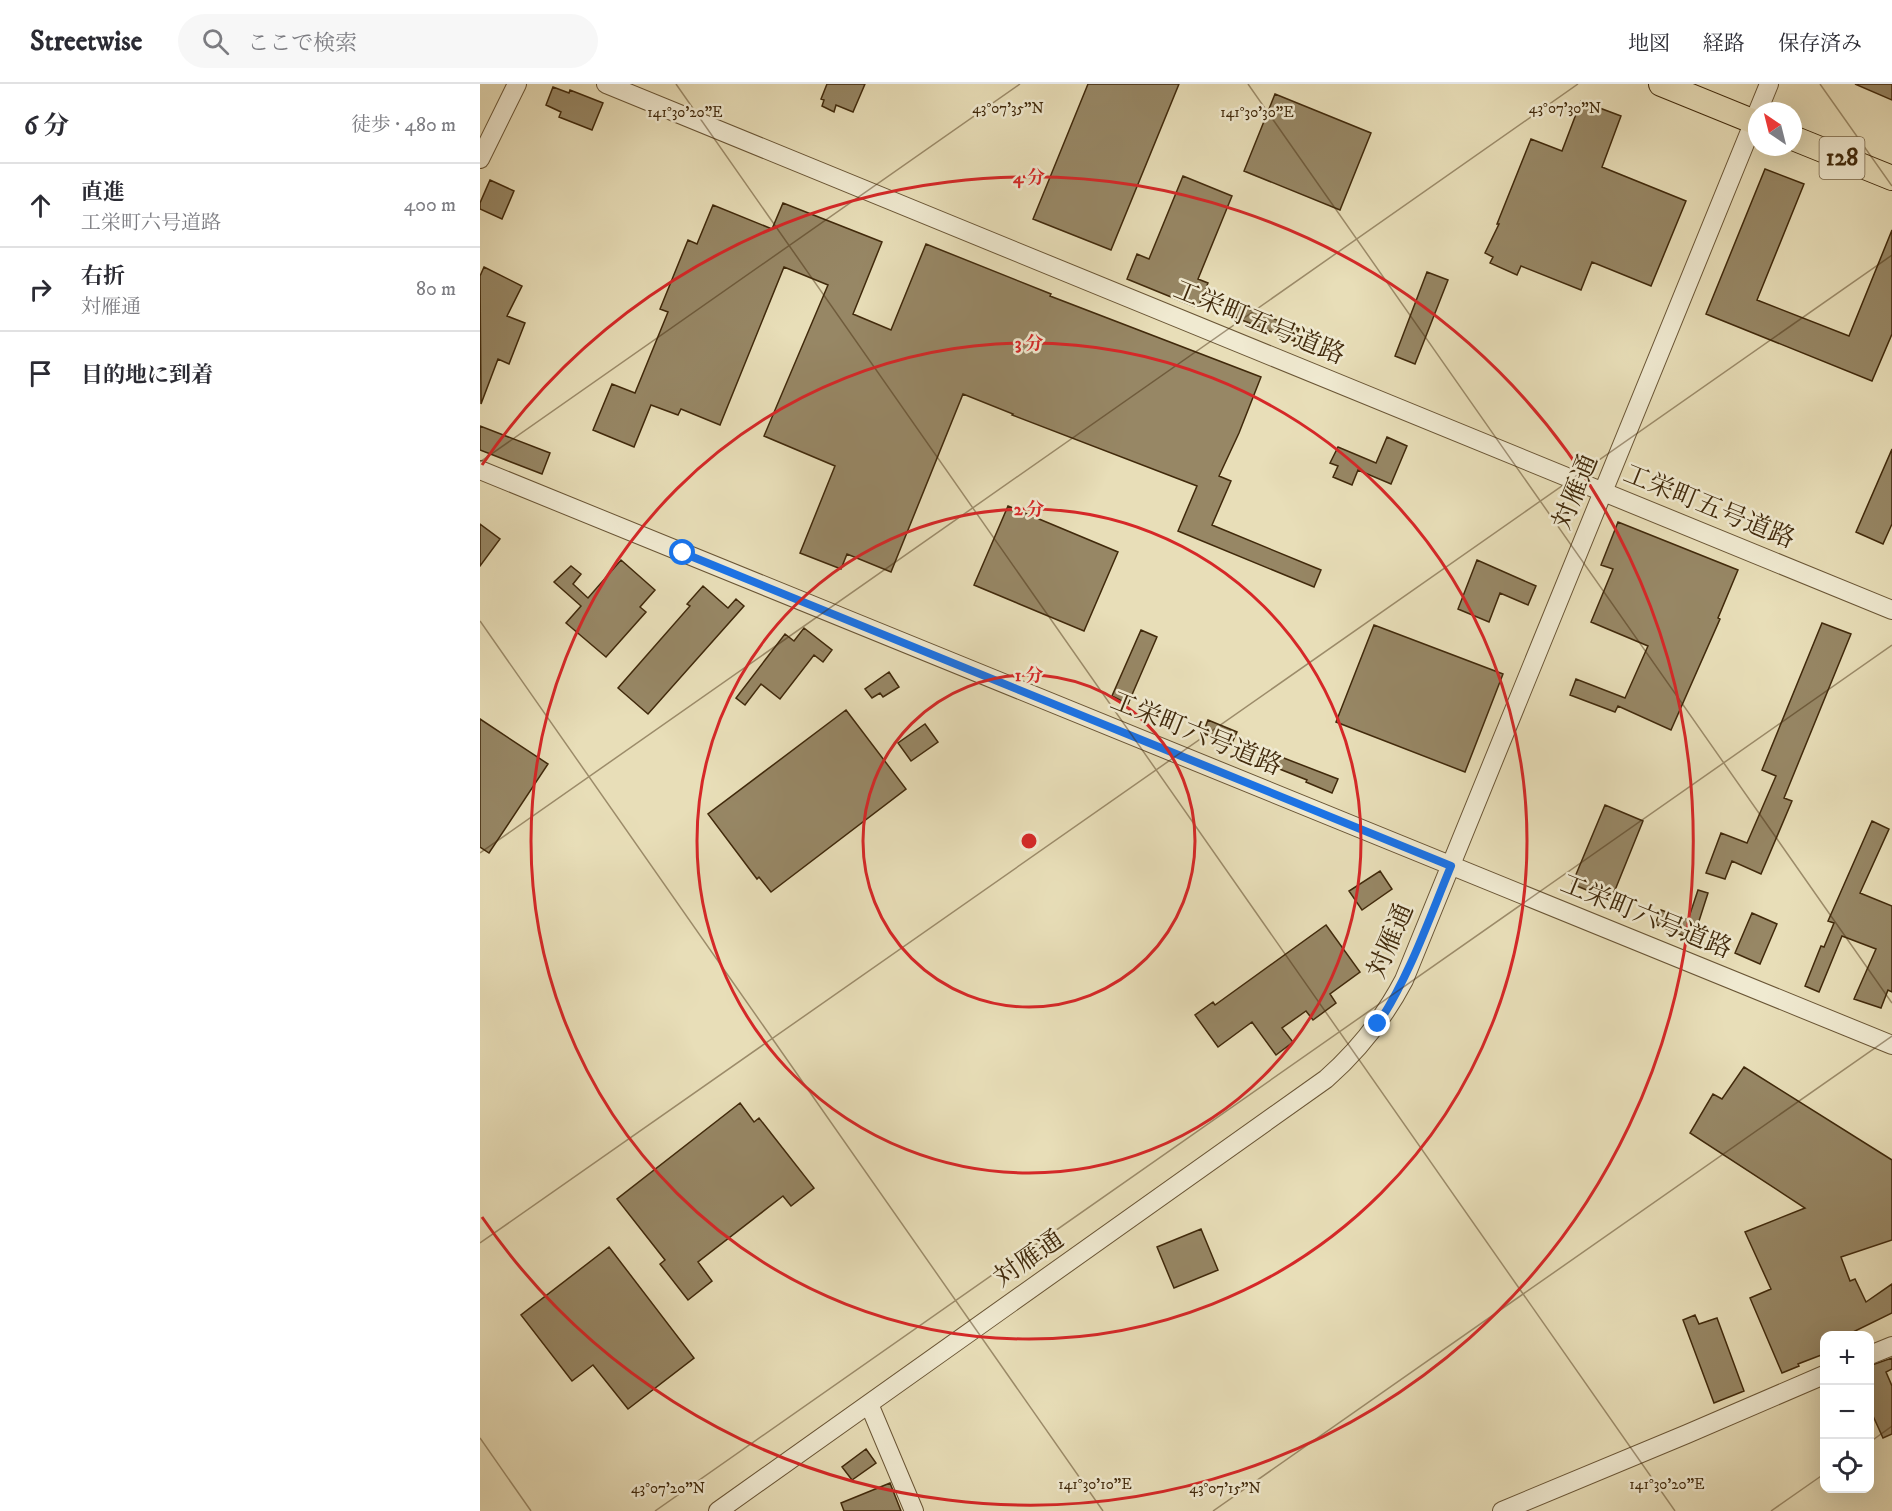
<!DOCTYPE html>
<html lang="ja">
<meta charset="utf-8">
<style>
body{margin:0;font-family:"IM FELL DW Pica","Noto Serif JP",serif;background:#f7f7f7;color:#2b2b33}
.controls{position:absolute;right:18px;bottom:18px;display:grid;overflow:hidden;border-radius:12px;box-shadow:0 6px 24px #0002}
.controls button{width:54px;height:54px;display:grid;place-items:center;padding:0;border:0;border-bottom:2px solid #e1e1e2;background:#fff;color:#2b2b33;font:30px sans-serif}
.compass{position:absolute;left:1268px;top:18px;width:54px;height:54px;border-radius:50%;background:#fff;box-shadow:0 6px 24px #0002;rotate:325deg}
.stop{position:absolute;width:18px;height:18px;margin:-14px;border:4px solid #1a73e8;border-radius:50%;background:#fff}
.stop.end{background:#1a73e8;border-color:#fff;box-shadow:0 2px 6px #0008}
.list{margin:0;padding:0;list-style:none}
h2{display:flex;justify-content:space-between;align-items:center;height:78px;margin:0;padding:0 24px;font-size:26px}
h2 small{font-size:20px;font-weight:400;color:#7c7c81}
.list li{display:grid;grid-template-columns:39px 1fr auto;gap:18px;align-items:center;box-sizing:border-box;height:84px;padding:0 24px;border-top:2px solid #e1e1e2}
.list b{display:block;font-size:22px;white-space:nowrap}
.list p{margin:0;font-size:20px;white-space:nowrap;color:#7c7c81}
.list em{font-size:20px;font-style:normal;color:#7c7c81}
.icon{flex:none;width:33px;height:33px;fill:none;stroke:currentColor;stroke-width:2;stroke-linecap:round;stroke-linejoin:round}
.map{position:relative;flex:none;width:1412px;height:1427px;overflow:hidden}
header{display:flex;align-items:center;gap:36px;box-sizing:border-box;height:84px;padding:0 30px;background:#fff;border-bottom:2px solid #e1e1e2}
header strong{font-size:28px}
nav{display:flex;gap:33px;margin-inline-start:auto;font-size:21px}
.search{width:420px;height:54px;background:#f7f7f7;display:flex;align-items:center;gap:15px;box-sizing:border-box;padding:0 21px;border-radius:33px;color:#7c7c81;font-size:22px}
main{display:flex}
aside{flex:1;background:#fff}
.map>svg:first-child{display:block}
.building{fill:#978765;stroke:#40290b;stroke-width:1.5}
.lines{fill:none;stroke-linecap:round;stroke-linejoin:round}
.minor-casing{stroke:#6a5636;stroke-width:20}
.major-casing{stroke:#40290b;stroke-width:26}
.minor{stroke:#f0ead1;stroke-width:18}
.major{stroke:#e8deb8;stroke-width:24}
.route{stroke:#1a73e8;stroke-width:8}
.ticks{fill:none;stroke:#40290b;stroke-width:1.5;stroke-opacity:0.45}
.ring{fill:none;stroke:#d62828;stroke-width:3}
.labels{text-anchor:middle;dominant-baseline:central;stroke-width:5;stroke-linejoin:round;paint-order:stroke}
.shield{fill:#f0ead1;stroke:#756346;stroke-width:1.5}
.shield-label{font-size:24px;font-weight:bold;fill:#40290b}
.street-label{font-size:26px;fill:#40290b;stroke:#f0ead1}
.ticks-label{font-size:15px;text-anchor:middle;fill:#40290b;stroke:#f0ead1;stroke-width:5;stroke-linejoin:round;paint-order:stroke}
.centre{fill:#d62828;stroke:#f0ead1;stroke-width:3}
.ring-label{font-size:18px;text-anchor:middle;font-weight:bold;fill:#d62828;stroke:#f0ead1;stroke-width:5;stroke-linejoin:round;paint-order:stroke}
</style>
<header>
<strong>Streetwise</strong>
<div class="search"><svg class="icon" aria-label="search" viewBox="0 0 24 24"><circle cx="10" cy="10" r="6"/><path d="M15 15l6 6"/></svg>ここで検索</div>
<nav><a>地図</a><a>経路</a><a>保存済み</a></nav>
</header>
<main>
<aside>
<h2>6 分<small>徒歩 · 480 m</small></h2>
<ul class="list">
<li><svg class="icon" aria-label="ahead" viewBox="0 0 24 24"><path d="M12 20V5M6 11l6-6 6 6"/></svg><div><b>直進</b><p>工栄町六号道路</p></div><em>400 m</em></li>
<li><svg class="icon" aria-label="right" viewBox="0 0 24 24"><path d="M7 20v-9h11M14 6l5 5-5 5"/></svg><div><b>右折</b><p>対雁通</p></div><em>80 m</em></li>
<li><svg class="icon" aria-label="arrive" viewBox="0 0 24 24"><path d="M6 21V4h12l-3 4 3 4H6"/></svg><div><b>目的地に到着</b></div></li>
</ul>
</aside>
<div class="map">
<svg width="1412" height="1427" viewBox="0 0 1412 1427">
<rect width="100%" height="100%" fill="#e8deb8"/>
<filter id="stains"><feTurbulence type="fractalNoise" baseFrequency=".00333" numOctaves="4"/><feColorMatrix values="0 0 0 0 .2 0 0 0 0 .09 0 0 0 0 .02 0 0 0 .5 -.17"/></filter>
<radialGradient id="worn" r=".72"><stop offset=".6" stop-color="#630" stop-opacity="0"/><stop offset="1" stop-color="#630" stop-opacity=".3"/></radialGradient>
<!-- building -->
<path class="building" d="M347,0H385L373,28L356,21L354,28L342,22L344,16L341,15Z
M608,0H699L631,166L553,135Z
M1375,0H1412V16Z
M73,3L89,9L90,6L123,19L112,46L79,33L81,28L66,21Z
M795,10L891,49L860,126L764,87Z
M1101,17L1141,32L1122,83L1206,117L1171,202L1112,178L1101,206L1041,182L1037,191L1010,179L1013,173L1005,169L1019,140H1017L1051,55L1082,67Z
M1285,85L1324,100L1277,216L1369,252L1412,146V250L1392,297L1226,230Z
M703,92L752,112L718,195L728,199L718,224L647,195L657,170L669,175Z
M10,96L34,107L22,135L0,125V119Z
M303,119L402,158L373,230L411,246L446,160L571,210L570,212L781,293L759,349L739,392L751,397L732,441L841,486L834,503L698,447L717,402L532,331L533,330L483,310L411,488L367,470L361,485L320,469L355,382L284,352L348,201L304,183L240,341L201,325L198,331L171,321L154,363L113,346L132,300L155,309L188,228L180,225L208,156L217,160L233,121L292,145Z
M4,183L42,202L27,232L45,239L29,280L18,275L1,320L0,192Z
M947,188L968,196L935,280L915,272Z
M752,218L819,245L814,257L747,230Z
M0,342L70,369L62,390L0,366Z
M907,353L927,362L911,400L878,386L872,401L853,393L858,382L850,379L858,363L896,379Z
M1412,365V440L1403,460L1376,448Z
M528,422L638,468L604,547L494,501Z
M1138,438L1258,486L1238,534L1240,535L1191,646L1138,622L1135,628L1090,611L1096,595L1145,614L1168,562L1111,538L1133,485L1121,481Z
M0,440L20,455L0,482Z
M141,476L175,506L160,523L166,528L126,573L86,539L101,522L74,498L91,482L101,490L93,500L108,514Z
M997,476L1056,502L1048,521L1020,509L1009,538L978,525Z
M223,502L248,524L256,515L264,522L168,630L138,604L210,522L207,520Z
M1342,539L1371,550L1304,714L1312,717L1281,790L1252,777L1245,795L1226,789L1241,749L1267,759L1296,692L1282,686Z
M894,541L1023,590L985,688L856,638Z
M324,544L352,566L343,578L334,571L300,615L281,600L265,621L256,614L305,550L314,557Z
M661,546L677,553L648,620L632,612Z
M409,588L419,603L403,613L400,609L392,614L385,605Z
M366,626L426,705L291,808L279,793L277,795L228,730Z
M0,635L68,680L9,769L0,763Z
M728,636L757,648L751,661L723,649Z
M445,640L458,658L431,677L418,659Z
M796,671L858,695L852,709L826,698L827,696L792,682Z
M1125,721L1163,737L1131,816L1092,800Z
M1392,737L1409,745L1380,809L1412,822V908L1408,906L1401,924L1374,915L1396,865L1362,852L1339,908L1325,902L1341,862L1344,863L1354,839L1348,837Z
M900,787L912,805L882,826L869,807Z
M1218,806L1228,809L1218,840L1220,841L1214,856L1175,840L1181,826L1208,836Z
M1272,829L1297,840L1280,880L1255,869Z
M846,841L880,888L850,910L856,919L833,936L826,927L802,944L813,958L796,971L772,938L738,963L715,931L733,918L735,921Z
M1264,983L1412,1076V1156L1361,1173L1370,1197L1375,1195L1386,1218L1412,1200V1229L1367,1251H1344V1270L1318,1280L1319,1282L1302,1289L1270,1214L1291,1205L1265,1148L1325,1124L1210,1049L1233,1010L1242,1015Z
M260,1019L274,1038L279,1034L334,1104L311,1122L303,1112L218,1178L232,1197L208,1216L180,1180L185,1176L137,1115Z
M721,1145L738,1186L694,1204L677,1163Z
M129,1163L214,1274L148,1325L113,1281L92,1297L41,1231Z
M1215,1231L1219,1240L1237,1234L1264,1307L1234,1319L1203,1236Z
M1412,1274V1285L1406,1288L1412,1302V1350L1403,1354L1389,1323V1282Z
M386,1365L396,1379L372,1396L362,1383Z
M410,1399L421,1427H364L361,1419Z"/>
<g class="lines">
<!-- minor casing -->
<g class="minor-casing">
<path id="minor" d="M126,0L1412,526
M1278,27L1289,0
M0,75L37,0
M0,386L1412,961
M1390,1271L1412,1262
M389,1320L434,1427
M238,1427L846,995C879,966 904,934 924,896L1277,30
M1022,1427L1207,1350L1344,1291"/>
</g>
<!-- major casing -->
<g class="major-casing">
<path id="major" d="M1181,0L1277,39
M1313,54L1412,94"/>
</g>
<!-- minor -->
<use href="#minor" class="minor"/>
<!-- major -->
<use href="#major" class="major"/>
</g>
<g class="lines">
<!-- route -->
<path class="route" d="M203,469L971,782C949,835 930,891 898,940"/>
</g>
<!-- ticks -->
<path class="ticks" d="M196,0L1195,1427M768,0L1412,919M1340,0L1412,102M0,378L540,0M0,537L623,1427M0,769L1098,0M0,1159L1412,171M0,1354L51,1427M1390,1358L1412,1342M175,1427L1412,561M733,1427L1412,952M1291,1427L1344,1390"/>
<!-- distance rings -->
<g class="ring">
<circle cx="549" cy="757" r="166"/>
<circle cx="549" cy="757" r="332"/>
<circle cx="549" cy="757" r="498"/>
<path d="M2 381A664 664 0 1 1 2 1133"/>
</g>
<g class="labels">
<!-- shield labels -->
<rect class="shield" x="1339.5" y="53" width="45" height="42" rx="4.5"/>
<g class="shield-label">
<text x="1362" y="74">128</text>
</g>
<!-- street labels -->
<g class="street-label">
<text transform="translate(779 239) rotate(22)">工栄町五号道路</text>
<text transform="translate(1096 408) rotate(-68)">対雁通</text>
<text transform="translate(1229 423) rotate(22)">工栄町五号道路</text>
<text transform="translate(716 650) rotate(22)">工栄町六号道路</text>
<text transform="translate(1166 833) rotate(22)">工栄町六号道路</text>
<text transform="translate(911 857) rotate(-67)">対雁通</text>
<text transform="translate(549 1175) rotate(-35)">対雁通</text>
</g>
</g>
<g class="ticks-label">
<text x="528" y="29">43°07'35"N</text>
<text x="1085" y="29">43°07'30"N</text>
<text x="205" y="33">141°30'20"E</text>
<text x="777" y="33">141°30'30"E</text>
<text x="615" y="1405">141°30'10"E</text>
<text x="1187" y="1405">141°30'20"E</text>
<text x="188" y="1409">43°07'20"N</text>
<text x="745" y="1409">43°07'15"N</text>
</g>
<circle cx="549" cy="757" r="9" class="centre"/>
<g class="ring-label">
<text x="549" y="99">4 分</text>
<text x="549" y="265">3 分</text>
<text x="549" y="431">2 分</text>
<text x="549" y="597">1 分</text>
</g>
<rect width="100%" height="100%" filter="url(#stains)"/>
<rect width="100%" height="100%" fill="url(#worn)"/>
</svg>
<div class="controls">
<button>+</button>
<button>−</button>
<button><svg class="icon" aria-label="locate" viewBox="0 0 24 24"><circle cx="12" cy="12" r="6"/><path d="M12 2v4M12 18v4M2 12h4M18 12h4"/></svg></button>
</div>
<svg class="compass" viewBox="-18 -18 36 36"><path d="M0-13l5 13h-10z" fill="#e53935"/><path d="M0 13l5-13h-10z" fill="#7c7c81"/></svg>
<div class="stop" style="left:203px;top:469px"></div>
<div class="stop end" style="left:898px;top:940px"></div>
</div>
</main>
